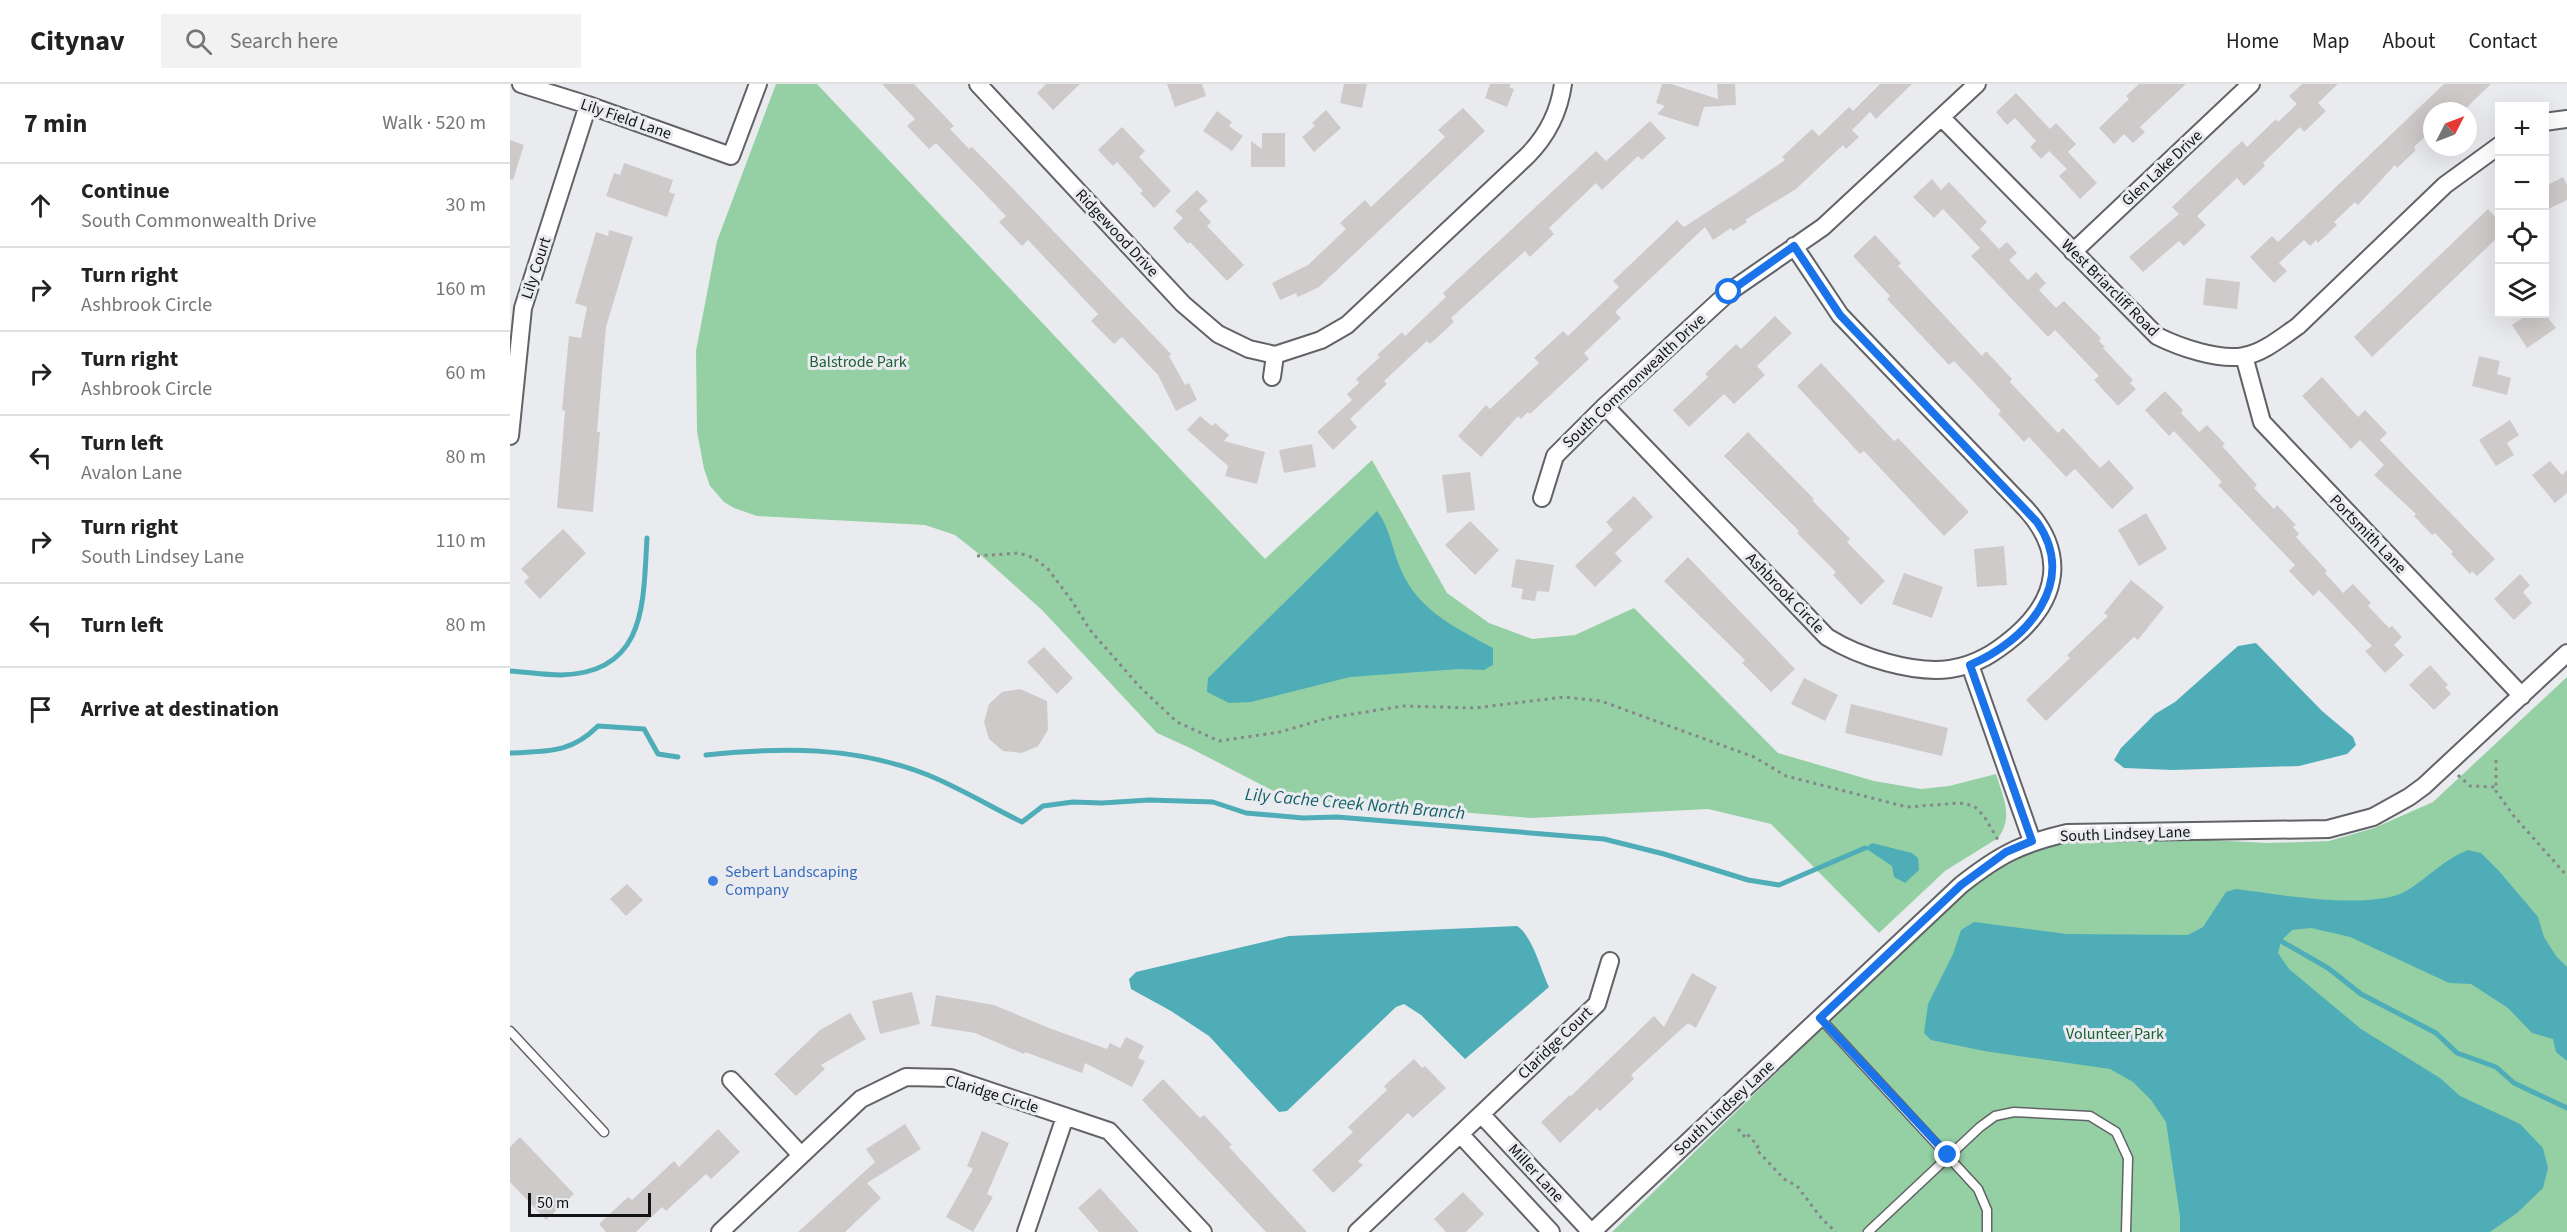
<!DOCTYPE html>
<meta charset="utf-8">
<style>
body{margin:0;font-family:"Source Sans 3",sans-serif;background:#f2f2f2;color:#222}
.controls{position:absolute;right:18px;top:18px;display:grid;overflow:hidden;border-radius:0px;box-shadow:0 6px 24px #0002}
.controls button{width:54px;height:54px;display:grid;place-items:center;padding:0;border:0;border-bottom:2px solid #e0e0e0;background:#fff;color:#222;font:30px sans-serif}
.compass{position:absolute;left:1913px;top:18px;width:54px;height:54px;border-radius:50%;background:#fff;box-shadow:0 6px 24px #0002;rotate:48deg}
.scale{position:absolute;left:18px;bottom:15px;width:123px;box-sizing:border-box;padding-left:6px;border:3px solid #121314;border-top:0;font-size:16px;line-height:21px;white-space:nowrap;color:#121314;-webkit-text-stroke:4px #eaebef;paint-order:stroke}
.stop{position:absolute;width:18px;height:18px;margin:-14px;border:4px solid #1a73e8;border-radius:50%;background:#fff}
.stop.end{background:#1a73e8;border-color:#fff;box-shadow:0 2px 6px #0008}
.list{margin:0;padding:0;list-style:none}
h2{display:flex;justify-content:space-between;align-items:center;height:78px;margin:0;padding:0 24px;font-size:26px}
h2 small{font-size:20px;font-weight:400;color:#767676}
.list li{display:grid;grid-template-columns:39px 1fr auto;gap:18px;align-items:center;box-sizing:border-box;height:84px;padding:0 24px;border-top:2px solid #e0e0e0}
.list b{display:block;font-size:22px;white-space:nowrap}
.list p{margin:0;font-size:20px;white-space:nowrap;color:#767676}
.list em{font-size:20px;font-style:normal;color:#767676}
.icon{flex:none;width:33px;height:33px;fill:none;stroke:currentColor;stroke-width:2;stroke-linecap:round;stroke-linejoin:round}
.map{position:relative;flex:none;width:2057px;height:1148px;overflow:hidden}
header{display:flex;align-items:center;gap:36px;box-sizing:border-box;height:84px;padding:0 30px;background:#fff;border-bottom:2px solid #e0e0e0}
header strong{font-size:28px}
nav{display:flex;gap:33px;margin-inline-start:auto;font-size:21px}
.search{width:420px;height:54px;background:#f2f2f2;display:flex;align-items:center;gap:15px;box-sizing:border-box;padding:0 21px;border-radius:0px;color:#767676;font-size:22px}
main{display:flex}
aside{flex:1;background:#fff}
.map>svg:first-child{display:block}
.green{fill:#95d0a5}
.water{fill:#4eadb7}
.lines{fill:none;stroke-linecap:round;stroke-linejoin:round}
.stream{stroke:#4eadb7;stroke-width:5}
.building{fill:#cfcaca}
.lane-casing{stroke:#626367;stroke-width:11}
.street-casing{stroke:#626367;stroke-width:20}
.path{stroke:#86878a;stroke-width:3;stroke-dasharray:3 4.5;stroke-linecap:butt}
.lane{stroke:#fff;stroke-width:8}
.street{stroke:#fff;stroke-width:16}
.route{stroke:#1a73e8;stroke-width:8}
.shop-dot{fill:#3f7fe0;stroke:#eaebef;stroke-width:2}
.labels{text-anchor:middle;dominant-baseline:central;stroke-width:6;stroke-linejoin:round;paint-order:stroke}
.street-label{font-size:16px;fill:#121314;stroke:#eaebef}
.park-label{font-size:16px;fill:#1a5f35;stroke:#eaebef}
.shop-label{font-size:16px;fill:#366cbe;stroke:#eaebef;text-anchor:start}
.water-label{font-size:18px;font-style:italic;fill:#13626a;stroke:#eaebef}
</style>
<header>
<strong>Citynav</strong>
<div class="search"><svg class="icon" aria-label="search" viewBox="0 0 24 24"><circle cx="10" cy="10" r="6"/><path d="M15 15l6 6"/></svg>Search here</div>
<nav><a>Home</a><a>Map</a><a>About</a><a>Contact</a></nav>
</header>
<main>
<aside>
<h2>7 min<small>Walk · 520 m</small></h2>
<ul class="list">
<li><svg class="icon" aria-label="ahead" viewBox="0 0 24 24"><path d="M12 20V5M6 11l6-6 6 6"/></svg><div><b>Continue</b><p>South Commonwealth Drive</p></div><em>30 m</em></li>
<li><svg class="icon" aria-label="right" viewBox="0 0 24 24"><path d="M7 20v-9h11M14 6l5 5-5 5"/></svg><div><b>Turn right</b><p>Ashbrook Circle</p></div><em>160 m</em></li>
<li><svg class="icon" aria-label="right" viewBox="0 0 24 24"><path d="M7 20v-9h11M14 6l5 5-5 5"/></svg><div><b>Turn right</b><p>Ashbrook Circle</p></div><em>60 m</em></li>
<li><svg class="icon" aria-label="left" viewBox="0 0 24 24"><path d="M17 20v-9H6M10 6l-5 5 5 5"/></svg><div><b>Turn left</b><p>Avalon Lane</p></div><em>80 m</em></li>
<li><svg class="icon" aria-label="right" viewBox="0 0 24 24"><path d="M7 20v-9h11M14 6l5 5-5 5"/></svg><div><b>Turn right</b><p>South Lindsey Lane</p></div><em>110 m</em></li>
<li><svg class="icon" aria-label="left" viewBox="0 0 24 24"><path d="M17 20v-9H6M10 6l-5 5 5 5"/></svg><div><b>Turn left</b></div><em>80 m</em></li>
<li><svg class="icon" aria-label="arrive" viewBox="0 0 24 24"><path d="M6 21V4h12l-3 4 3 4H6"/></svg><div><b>Arrive at destination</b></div></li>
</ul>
</aside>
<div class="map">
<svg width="2057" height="1148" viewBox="0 0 2057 1148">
<rect width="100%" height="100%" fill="#eaebef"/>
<!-- green -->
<path class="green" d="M266,0H307L755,475L862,376L937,509L979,539L1022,555L1065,551L1124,524L1268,669L1364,697L1411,705L1439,702L1486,690C1493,713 1504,733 1488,754L1435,787L1369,849L1261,740L1198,725L1021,734L777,714L680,664L647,649L532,526L474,474L445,451L415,441L247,432L224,424L214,418L200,402L194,385L187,347L186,267L207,157Z
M2057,593V1148H1102L1490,772L1557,749L1758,759L1819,757L1864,744L1923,718Z"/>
<!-- water -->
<path class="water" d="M867,427C881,445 882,467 892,488C909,527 948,545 983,564V581L974,586L949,585L840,593L741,618L719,619L697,608L698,594Z
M1746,559L1812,627L1843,653L1846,661L1837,670L1789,682L1663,686L1614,684L1604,676L1611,664L1645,630L1665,618L1728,562Z
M1362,759L1402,769L1408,774L1409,786L1395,799L1384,793L1382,782L1355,764Z
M1958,766L1971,769L1989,787L2028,833L2034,853L2046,872L2057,883V977L2046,968L2043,955L2022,949L1998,924L1961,900L1939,899L1840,853L1801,844L1782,846L1771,857L1768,869L1779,885L1851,945L1930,994L1950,1012L2010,1040L2033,1064L2038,1084L2033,1104L2007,1129L1980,1148H1670V1132L1656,1038L1641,1016L1623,998L1600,985L1474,967L1421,956L1414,949L1418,920L1443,870L1451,846L1464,838L1557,850L1678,851L1693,843L1716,808L1726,805C1767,810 1861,827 1896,807C1918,794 1934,775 1958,766Z
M1007,842C1022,851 1031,886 1039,903L955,975L911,931L894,920L886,923L777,1027L769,1028L699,952L661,927L621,905L619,895L626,888L779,852Z"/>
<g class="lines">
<!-- stream -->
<path class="stream" d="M0,587C17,588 34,591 51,591C137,589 133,519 137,454
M0,669C37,667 60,670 88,642L134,645L148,670L168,673
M196,671C272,663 345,662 418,691C450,704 481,723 512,738L533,722L563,718L592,719L639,716L703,718L736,729L793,734L827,733L1094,755L1154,770L1238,796L1269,801L1355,764
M1771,857L1818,884L1851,910L1926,949L1947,969L1986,983L2004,999L2057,1024"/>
</g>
<!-- building -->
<path class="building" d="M372,0H404L444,42L440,45L459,65L462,63L483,84L661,270L659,272L675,301L679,299L687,316L666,327L648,291L612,253L604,260L581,237L588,230L518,156L512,162L489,138L496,132L426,59L419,65L397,42L405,35Z
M536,0H570L543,26L527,9Z
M657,0H692L696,12L665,23Z
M834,0H857L852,24L830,19Z
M980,0H1001L999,3L1004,5L997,23L975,14Z
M1152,0H1161L1208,15L1207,0H1225L1226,21L1194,23L1188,43L1147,30L1155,22L1146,19Z
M1370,0H1402L1366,35L1360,28L1342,46L1349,53L1336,65L1333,61L1286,105L1235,136L1237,138L1223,147L1221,144L1203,156L1195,143L1105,228L1111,234L1074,269L1079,275L1020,330L1018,328L1011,335L1008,332L971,373L948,352L976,321L980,325L1029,279L1024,274L1053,247L1058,252L1109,203L1103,197L1167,136L1174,143L1231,106L1275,76L1272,73L1302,45L1309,52L1339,23L1343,27Z
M1629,0H1676L1630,43L1635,48L1623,59L1614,50L1604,60L1589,44L1619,15L1616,12Z
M1792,0H1828L1808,19L1816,27L1794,48L1790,43L1753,79L1755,82L1734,102L1727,94L1687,132L1696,141L1674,162L1669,157L1633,188L1619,173L1669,130L1662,123L1732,57L1737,63L1766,35L1768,38L1787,20L1779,12Z
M1934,0H1981L1953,27H1922V46L1904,63L1906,66L1887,84L1885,81L1848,121L1845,118L1824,138L1827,141L1808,159L1806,156L1800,162L1794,156L1769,179L1777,187L1764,199L1740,173L1762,152L1768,158Z
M1506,9L1540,45L1546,39L1566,60L1558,68L1587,99L1570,115L1549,92L1557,85L1539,67L1531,75L1520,63L1526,57L1505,34L1497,41L1486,28Z
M953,24L975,47L809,203L788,213L786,209L770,216L762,199L798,181L836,145L830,139L855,116L861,123L935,53L928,46Z
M816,26L831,44L804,68L792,53L805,42L802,39Z
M707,27L722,38L719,42L733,52L722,67L693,47Z
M1140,37L1156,54L1132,76L1128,72L1092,106L1086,99L1039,144L1044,150L1020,173L1015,167L941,234L944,238L920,260L917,257L874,297L877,300L840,335L847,343L823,366L807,348L842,316L837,310L849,299L846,295L870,273L867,271L892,248L895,252L936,213L933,209L1086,67L1096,77Z
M612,43L635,67L629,73L661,107L644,124L630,109L633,107L607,78L603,82L588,66Z
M752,49H775V83H741V57L752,65Z
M0,56L14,61L3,96L0,95Z
M114,79L163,96L159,108L165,110L157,133L96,112L104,89L110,91Z
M2053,93L2057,101V116L2034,127V103Z
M1422,95L1431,106L1439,98L1477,138L1470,145L1489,165L1497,158L1507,169L1499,176L1518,196L1526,188L1536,199L1529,206L1546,224L1554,217L1591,254L1589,257L1595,263L1593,264L1623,296L1620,299L1626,305L1608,322L1584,296L1589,292L1545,246L1538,253L1461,172L1470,164L1433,125L1424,134L1403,113Z
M687,106L698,117L689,125L701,138L697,142L734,181L717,197L680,158L678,160L663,144L673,134L665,127Z
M1978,125L1989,137V152L1862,273L1844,253Z
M99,146L123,153L96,243L87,348H90L83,428L47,424L55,327L52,326L59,252L71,254L77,223L65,219L86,148L98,152Z
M1365,151L1391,179L1388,182L1472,272L1476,267L1502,295L1500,298L1548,349L1553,344L1590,384L1599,376L1624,404L1602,425L1565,385L1556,393L1519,353L1514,358L1488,330L1491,327L1444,277L1439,281L1377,215L1380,212L1343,172Z
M1696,194L1730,198L1727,225L1693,221Z
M2019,230H2035L2046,244L2017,264L2002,241Z
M1265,232L1282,249L1247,282L1255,291L1224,320L1214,310L1179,343L1163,326L1198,293L1195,290L1226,260L1231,265Z
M1969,272L1990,277L1987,290L2001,294L1997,311L1962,302Z
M1311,279L1384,357L1388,354L1459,428L1434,452L1354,367L1350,370L1287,302Z
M1812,293L1848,333L1855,326L1877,349L1870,356L1985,475L1967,492L1962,487L1960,490L1941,470L1943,468L1925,449L1922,451L1904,432L1906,430L1864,391L1874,381L1850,356L1841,365L1792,312Z
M1655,307L1673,326L1671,329L1689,348L1697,341L1715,360L1712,362L1747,401L1744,404L1764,425L1767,421L1786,441L1783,443L1789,450L1786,453L1817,487L1815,489L1833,509L1843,500L1861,519L1858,522L1879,544L1882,542L1892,553L1884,561L1894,571L1875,589L1855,567L1862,562L1809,506L1803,512L1779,487L1785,481L1708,401L1712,398L1664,347L1659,352L1635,326Z
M690,332L702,342L705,339L719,351L714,357L755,368L747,400L715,392L718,382L677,346Z
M2000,336L2009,351L1997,359L2004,371L1986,382L1969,356Z
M1238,348L1304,415L1302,416L1340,455L1337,458L1375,497L1351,521L1323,491L1326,488L1287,449L1289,447L1214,372Z
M802,360L806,383L774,389L769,366Z
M2040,377L2052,391L2057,386V409L2045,419L2022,391Z
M960,388L965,426L937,429L932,391Z
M1124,412L1143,433L1105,469L1112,477L1085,503L1065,482L1103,446L1096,438Z
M1636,429L1657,465L1629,482L1608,446Z
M960,437L989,466L965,491L935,461Z
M53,445L76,469L30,515L14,498L19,493L11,485Z
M1494,462L1497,501L1467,503L1464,465Z
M1178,473L1285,585L1261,608L1232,579L1235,576L1154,497Z
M1006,475L1044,481L1039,508L1027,507L1025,517L1011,515L1013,505L1001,503Z
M1394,489L1433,503L1422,534L1382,520Z
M2010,490L2020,501L2013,508L2022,519L2004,536L1984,515Z
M1621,496L1654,523L1628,556L1624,553L1536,637L1516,616L1560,574L1557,571L1598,532L1594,529Z
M534,563L563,594L547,610L517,578Z
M1920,581L1938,601L1935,603L1941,610L1924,626L1899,601Z
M1294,594L1328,611L1315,637L1281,620Z
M510,605L537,617L538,646L528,662L512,669L493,667L479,655L474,638L479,620L492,608Z
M1341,620L1438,644L1432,672L1335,649Z
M117,800L133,816L116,832L100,815Z
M1182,889L1207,903L1186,944L1178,939L1121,991L1124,995L1090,1027L1087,1024L1050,1059L1031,1038L1060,1011L1061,1012L1144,932L1154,943Z
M402,908L410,940L370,950L362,917Z
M426,911L484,921L539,944L597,965L600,959L610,964L616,953L634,962L628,974L635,977L622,1003L575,979L572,989L515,968L514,970L465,949L421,942Z
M340,929L356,955L311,981L315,985L286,1012L264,990L310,946Z
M904,975L912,984L915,982L936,1004L903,1034L898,1029L848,1077L853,1081L823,1109L802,1086L843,1048L838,1043L877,1006L874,1002Z
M653,995L690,1034L694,1031L722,1061L719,1063L797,1148H756L632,1016Z
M395,1040L411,1065L357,1099L371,1114L335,1148H288L365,1078L356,1065Z
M208,1045L230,1068L201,1095L196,1090L156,1127L152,1123L126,1148H96L89,1140L118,1113L122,1116L164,1077L169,1083Z
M472,1047L499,1059L477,1110L483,1113L463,1148L436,1133L463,1085L457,1082Z
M10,1053L64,1110L36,1136L0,1098V1063Z
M590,1104L629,1148H589L568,1124Z
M953,1108L974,1130L956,1148H936L924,1135Z"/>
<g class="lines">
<!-- lane casing -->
<g class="lane-casing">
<path id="lane" d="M1310,934L1468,1105L1477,1126V1148
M0,947L94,1048
M1358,1148L1470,1043L1485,1032L1504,1028L1580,1032L1606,1048L1618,1074L1616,1148"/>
</g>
<!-- street casing -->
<g class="street-casing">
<path id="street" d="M11,0L78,21L221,72L248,0
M468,0L673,220L708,250L739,265L765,271L811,256L837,241L1017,72C1037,52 1049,29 1053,0
M1432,34L1647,252C1669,263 1709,277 1734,272C1753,269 1772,253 1788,242L1935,101L1990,61
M2034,38L2057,35
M1563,168L1741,0
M1734,272L1752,338L2012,612
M762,293L765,271
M1095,322L1317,553C1349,573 1403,590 1440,585C1466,581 1485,569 1505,552C1549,514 1556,469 1516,425L1330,231L1284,162
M0,352L13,224L78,21
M1032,414L1045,372L1095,322L1219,208L1313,143L1467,0
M1460,581L1522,757
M221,996L291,1071
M971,1030L1081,1148
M950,1050L1041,1148
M210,1148L351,1015L396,993L441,994L599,1047L693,1148
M516,1148L555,1033
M847,1148L1087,920L1100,877
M1082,1148L1451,801C1489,771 1510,760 1557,749L1818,745L1863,733L1899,713L1914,702L2057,569"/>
</g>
<!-- path -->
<path class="path" d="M467,472L509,469L524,474L538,485L562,517L580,546L629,602L667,638L709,657L770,648L818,634L893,622L965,624L1054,613L1091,617L1244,673L1276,692L1397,723L1450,719L1464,722L1474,732L1488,756
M1986,676V707L2003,731L2057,792
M1948,691L1960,702L1986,703
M1228,1045L1235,1053L1237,1050L1248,1062L1246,1065L1274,1095L1287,1102L1312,1135L1326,1148"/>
<!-- lane -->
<use href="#lane" class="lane"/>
<!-- street -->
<use href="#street" class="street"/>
</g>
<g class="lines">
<!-- route -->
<path class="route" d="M1219,208L1284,162L1330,231L1527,438C1569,498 1517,557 1460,581L1522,757L1496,768L1451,801L1310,934L1438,1071"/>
</g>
<!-- markers -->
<circle class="shop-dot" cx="203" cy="797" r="6"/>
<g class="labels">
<!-- street labels -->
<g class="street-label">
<text transform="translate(116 35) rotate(19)">Lily Field Lane</text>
<text transform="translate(1652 84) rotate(-43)">Glen Lake Drive</text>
<text transform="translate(607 149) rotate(47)">Ridgewood Drive</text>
<text transform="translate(26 184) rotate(-72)">Lily Court</text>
<text transform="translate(1600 204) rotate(45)">West Briarcliff Road</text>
<text transform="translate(1124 297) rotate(-43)">South Commonwealth Drive</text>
<text transform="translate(1858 450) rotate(46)">Portsmith Lane</text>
<text transform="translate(1275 509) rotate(46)">Ashbrook Circle</text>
<text transform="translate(1615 750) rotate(-2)">South Lindsey Lane</text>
<text transform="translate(1045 959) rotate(-44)">Claridge Court</text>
<text transform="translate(482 1010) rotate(17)">Claridge Circle</text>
<text transform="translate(1214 1024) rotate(-43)">South Lindsey Lane</text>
<text transform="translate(1026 1089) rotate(47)">Miller Lane</text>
</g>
<!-- park labels -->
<g class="park-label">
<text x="348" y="278">Balstrode Park</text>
<text x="1605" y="950">Volunteer Park</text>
</g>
<!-- shop labels -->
<g class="shop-label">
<text x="215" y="788">Sebert Landscaping<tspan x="215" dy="18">Company</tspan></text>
</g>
<!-- water labels -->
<g class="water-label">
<text transform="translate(845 720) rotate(5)">Lily Cache Creek North Branch</text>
</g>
</g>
</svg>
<div class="controls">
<button>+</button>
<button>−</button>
<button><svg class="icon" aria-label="locate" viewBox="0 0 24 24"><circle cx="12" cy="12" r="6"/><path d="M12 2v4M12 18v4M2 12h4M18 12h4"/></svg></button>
<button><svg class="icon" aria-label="layers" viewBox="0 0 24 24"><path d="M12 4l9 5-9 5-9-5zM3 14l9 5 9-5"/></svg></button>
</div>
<svg class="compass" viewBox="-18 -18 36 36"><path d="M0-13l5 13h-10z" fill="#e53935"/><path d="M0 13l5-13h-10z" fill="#767676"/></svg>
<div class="scale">50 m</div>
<div class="stop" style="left:1219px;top:208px"></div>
<div class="stop end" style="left:1438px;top:1071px"></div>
</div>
</main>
